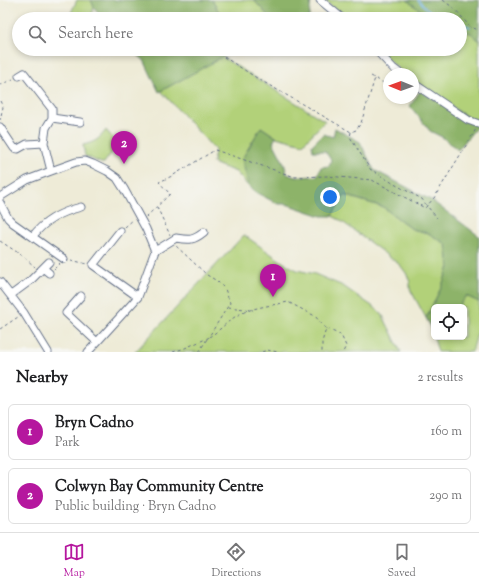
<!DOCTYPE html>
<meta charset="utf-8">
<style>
body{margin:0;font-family:"Sorts Mill Goudy",serif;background:#f2f2f2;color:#202124}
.controls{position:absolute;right:12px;bottom:12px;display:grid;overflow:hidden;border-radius:6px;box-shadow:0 2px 6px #0003}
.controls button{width:36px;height:36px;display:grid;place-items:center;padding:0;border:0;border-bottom:1px solid #e0e0e0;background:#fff;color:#202124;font:20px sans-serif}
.compass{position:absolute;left:383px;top:68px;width:36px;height:36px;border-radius:50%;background:#fff;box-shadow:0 2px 6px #0003;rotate:271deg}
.you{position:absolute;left:330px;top:197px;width:14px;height:14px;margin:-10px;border:3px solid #fff;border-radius:50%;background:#1a73e8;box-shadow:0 0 0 6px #1a73e833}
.badge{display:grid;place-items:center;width:26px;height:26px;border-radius:50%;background:#b5179e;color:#fff;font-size:13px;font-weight:700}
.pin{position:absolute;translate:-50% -33px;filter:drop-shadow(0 1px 2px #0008)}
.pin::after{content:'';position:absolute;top:21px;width:14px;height:12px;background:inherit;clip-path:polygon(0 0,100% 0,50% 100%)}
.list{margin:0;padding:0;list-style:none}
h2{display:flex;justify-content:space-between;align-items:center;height:52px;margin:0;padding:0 16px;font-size:17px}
h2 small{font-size:13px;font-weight:400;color:#757577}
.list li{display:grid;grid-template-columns:26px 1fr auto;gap:12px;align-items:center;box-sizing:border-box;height:56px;margin:0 8px 8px;padding:0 8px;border:1px solid #e0e0e0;border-radius:6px}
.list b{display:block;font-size:15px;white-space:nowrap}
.list p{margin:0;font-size:13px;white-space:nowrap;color:#757577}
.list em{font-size:13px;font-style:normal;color:#757577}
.icon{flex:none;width:22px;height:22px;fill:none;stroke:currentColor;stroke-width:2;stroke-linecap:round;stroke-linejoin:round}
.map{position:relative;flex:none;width:479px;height:352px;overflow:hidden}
.search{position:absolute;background:#fff;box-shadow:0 2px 6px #0003;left:12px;right:12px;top:12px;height:44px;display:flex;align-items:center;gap:10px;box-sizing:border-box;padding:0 14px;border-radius:22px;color:#757577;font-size:15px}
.sheet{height:180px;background:#fff}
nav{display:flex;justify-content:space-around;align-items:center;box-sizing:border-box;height:56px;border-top:1px solid #e0e0e0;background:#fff;font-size:11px;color:#757577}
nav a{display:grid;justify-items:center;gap:2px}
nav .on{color:#b5179e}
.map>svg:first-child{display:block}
.green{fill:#b2d179;stroke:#66806c}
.forest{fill:#8db369;stroke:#547164}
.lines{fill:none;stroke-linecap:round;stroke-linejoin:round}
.stream{stroke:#7ebaf1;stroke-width:1.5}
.minor-casing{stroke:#657188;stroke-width:9}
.path{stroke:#657188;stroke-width:1;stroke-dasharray:3 3;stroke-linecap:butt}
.minor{stroke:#fff;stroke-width:7}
</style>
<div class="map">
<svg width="479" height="352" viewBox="0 0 479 352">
<rect width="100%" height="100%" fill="#f6f6f2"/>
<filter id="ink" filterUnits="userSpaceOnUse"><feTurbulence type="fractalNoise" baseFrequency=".025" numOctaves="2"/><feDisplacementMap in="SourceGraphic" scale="8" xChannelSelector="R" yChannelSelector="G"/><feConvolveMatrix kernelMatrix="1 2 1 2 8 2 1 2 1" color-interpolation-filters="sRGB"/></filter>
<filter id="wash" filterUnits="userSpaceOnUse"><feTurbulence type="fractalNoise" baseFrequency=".012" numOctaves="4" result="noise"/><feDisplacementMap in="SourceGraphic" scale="16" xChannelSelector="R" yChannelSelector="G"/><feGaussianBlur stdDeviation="0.9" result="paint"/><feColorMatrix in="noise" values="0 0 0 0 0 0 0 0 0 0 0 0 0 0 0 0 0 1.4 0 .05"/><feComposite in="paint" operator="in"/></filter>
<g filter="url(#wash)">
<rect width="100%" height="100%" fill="#eeebd7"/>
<!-- green -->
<path class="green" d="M77,0H91L94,7L91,19H68Z
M212,0H254L271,19H223Z
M324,0H407L431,19H347Z
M460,31L471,33L479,41V122L469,118L413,81V74H404L377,49H460Z
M222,57L325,121L303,144L276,137L261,127L242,159L249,187L236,172L213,163L215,150L161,91Z
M106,130L118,144L104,163H101L85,156L83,145C95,142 98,140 106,130Z
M343,195L383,207L412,229L428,233L446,244L449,267L441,288L426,318L410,289V282L406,273L400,265L340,220L332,216Z
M244,235L284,263L297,270L315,274L343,286L375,308L382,314L401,352H135Z
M466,296L479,302V327L472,352H438L434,338L435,337H464V307H458Z"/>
<!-- forest -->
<path class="forest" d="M91,0H212L223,19H102L94,7Z
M254,0H311L309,18L271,19Z
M407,0H479V41L471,33L460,31V19H431Z
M130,49H237L159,92L144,60Z
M420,91L479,124L458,150L442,137L430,131L410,106Z
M261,127L276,137L273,142L284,163L287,174L295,177L317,176L321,167L329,166L331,160L325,151H313L312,145L323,134L333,137L335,128L360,142L374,170L431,200L479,236V302L466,296L458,307H434V338L431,327L426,318L441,288L449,267L446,244L428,233L412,229L383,207L344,195L332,216H321L286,204H278L257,193L249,187L242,159Z"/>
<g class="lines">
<!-- stream -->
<path class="stream" d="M418,0L428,10L450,19
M460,23L470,27"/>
</g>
</g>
<g filter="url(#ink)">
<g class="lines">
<!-- minor casing -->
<g class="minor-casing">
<path id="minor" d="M320,0L343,19
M375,49L393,68L401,74
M19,76L24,73L52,109V118L46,128L44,143L51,171
M413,83L468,120L479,124
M52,118L80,122
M0,127L14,148L18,149L27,144L44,143
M0,197L27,180L51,171L76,162L85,161L93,164L107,171L117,178L124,189L146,229L155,251L138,297L88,352
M0,203L8,218L13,223L64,259
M120,231L93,265L138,297
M33,236C45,220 61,212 81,207
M155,251L176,238C189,240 193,241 204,232
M43,268L49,262
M0,282L24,313L48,352
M11,295L30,281L43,268L49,273
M81,296L66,313L97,342"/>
</g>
<!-- path -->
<path class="path" d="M443,0L456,10L470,27L479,30
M224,57L260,80L351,132L356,130L361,123L375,78
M371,76L389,86
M0,85L13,79
M0,101L3,107L0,120
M351,132L350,137L370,169L396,185L422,199L427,206L437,218
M157,207L170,235
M146,217L170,194L159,182L172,176L215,150L295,177L327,176L372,180L425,208L434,198L476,129
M125,227L134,219
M0,241L23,256L35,267
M71,260L87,264
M54,269L60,263
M228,307L253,310
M0,329L18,317
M327,329L341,335L346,346L343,352
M209,337C221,330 230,318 242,313C255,307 274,305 288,302L315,316L326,329L322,342V352
M173,352L185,348L208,338L230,303L225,289L217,281L207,275L175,245
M199,352L207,339
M262,352L267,350L278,352"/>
<!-- minor -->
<use href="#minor" class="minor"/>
</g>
</g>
</svg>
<div class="controls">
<button><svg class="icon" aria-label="locate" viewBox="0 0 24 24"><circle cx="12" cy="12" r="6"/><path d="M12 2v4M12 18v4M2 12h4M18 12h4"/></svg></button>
</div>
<svg class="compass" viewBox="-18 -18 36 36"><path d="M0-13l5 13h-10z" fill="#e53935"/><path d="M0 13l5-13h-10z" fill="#757577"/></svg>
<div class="you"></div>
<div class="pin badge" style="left:273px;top:297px">1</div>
<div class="pin badge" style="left:124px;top:164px">2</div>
<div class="search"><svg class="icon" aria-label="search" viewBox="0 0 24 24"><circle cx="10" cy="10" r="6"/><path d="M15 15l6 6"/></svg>Search here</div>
</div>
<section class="sheet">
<h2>Nearby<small>2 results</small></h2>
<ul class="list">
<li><span class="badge">1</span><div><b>Bryn Cadno</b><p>Park</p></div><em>160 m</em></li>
<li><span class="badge">2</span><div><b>Colwyn Bay Community Centre</b><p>Public building · Bryn Cadno</p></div><em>290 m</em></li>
</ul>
</section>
<nav>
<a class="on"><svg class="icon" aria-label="map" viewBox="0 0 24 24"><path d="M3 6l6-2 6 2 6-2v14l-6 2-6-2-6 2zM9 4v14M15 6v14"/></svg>Map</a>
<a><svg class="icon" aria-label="directions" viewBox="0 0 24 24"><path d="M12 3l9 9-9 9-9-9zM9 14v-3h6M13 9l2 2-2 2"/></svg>Directions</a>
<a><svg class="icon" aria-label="saved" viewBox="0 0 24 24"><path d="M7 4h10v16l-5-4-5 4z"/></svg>Saved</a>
</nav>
